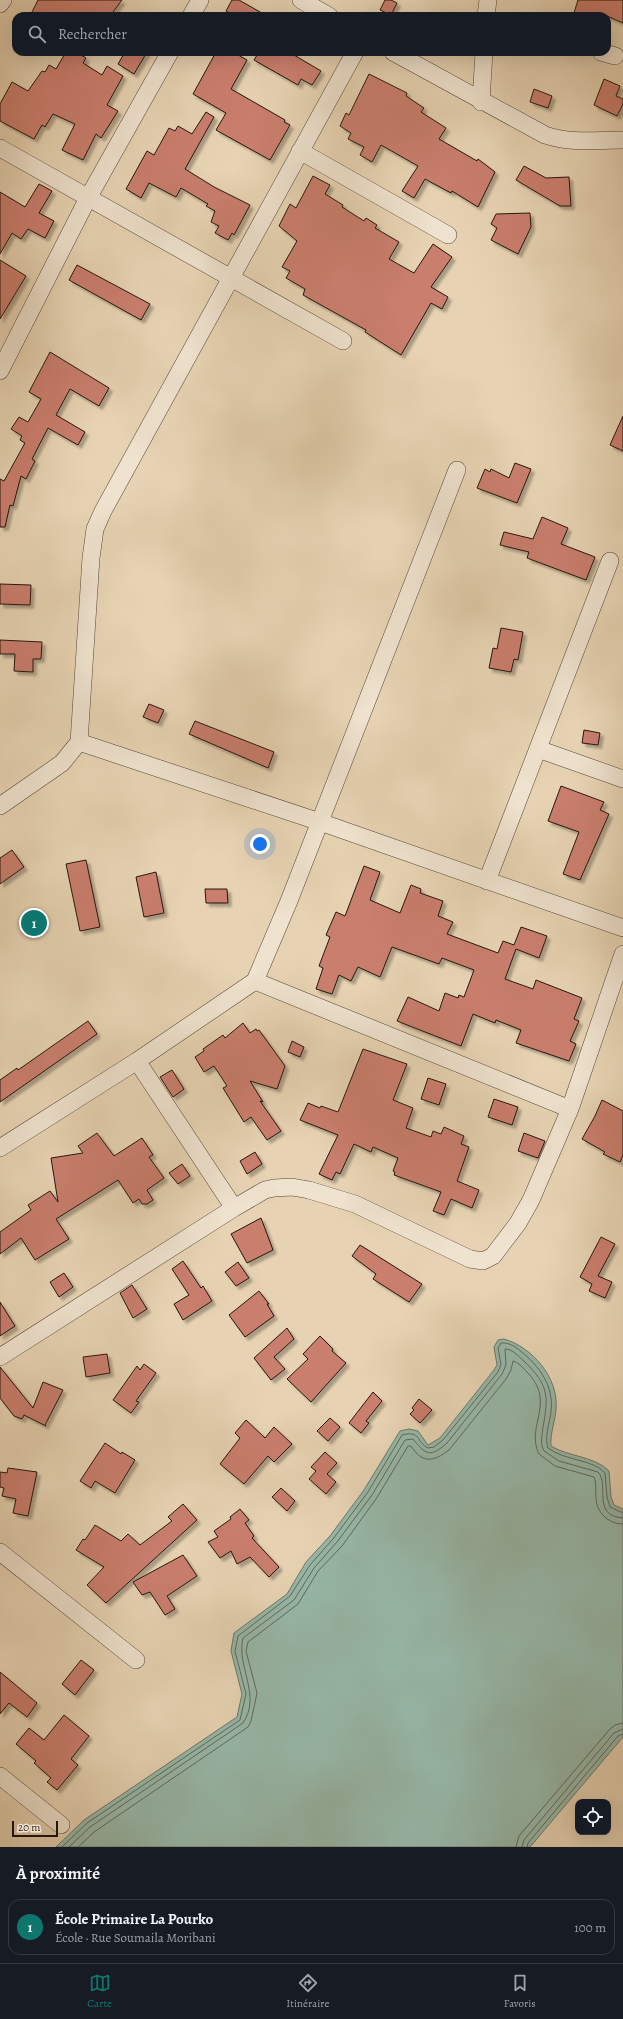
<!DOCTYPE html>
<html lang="fr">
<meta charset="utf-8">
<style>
body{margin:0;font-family:Alegreya,serif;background:#242831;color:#f1f3f6}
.controls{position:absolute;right:12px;bottom:12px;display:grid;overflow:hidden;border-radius:8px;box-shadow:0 4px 16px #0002}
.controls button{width:36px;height:36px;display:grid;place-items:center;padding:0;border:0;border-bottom:1px solid #363941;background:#171b24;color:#f1f3f6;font:20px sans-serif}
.scale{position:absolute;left:12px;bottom:10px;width:46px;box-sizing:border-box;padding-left:4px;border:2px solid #24170e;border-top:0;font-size:11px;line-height:14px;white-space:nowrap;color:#24170e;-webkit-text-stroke:3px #efe2ce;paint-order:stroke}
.you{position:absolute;left:260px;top:844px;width:14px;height:14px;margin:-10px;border:3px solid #fff;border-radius:50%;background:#1a73e8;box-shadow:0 0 0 6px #1a73e833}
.badge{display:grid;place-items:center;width:26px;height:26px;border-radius:50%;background:#0f766e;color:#fff;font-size:13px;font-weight:700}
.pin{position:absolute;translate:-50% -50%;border:2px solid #fff;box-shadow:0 1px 4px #0006}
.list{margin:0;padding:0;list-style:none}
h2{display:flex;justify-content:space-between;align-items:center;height:52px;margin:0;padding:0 16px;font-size:17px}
h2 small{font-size:13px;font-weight:400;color:#9ea1a6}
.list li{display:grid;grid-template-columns:26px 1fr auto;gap:12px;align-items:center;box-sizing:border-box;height:56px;margin:0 8px 8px;padding:0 8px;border:1px solid #363941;border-radius:12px}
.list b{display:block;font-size:15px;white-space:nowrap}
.list p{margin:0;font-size:13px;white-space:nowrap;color:#9ea1a6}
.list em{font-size:13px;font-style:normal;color:#9ea1a6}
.icon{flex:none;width:22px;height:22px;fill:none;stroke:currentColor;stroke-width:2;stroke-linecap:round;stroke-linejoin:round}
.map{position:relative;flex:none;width:623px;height:1847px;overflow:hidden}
.search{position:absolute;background:#171b24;box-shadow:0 4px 16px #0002;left:12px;right:12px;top:12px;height:44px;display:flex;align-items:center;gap:10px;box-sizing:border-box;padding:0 14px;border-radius:12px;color:#9ea1a6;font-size:15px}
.sheet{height:116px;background:#171b24}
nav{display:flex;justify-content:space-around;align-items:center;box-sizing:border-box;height:56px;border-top:1px solid #363941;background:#171b24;font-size:11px;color:#9ea1a6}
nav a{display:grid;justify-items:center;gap:2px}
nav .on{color:#0f766e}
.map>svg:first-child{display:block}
.water{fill:#97b8a9;stroke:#69786b}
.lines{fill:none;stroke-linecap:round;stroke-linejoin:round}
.shore{stroke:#5e685c;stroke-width:1}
.building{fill:#ca7e6e;stroke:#24170e;filter:url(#shadow)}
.minor-casing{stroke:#554637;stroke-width:18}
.minor{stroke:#efe2ce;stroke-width:17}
</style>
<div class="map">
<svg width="623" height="1847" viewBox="0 0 623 1847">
<defs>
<filter id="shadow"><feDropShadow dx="3.5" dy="3.5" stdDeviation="1" flood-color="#0004"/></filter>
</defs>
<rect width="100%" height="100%" fill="#e7d3b3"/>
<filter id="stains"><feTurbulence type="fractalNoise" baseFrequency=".005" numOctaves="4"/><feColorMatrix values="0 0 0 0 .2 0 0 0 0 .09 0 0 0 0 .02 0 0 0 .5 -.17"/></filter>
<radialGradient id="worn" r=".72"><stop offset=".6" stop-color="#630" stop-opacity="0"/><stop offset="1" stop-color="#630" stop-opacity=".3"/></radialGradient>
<!-- water -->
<path class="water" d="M504,1339C532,1347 559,1378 556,1409C555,1422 550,1433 551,1446C569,1457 594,1456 609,1471L611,1497L614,1505L623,1509V1737L530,1847H56L84,1820L237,1717L242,1694L231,1651L234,1633L287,1594L306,1562L330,1536L364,1490L400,1431L409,1429L418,1431L428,1445L440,1438L494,1370L497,1365L494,1347L498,1340Z"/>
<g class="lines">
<!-- shore -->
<path class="shore" d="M62,1847L87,1823L240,1720L246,1694L235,1651L238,1636L290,1596L310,1565L333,1539L368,1492L402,1435C421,1430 416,1442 428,1448L434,1447L443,1440L498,1372L501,1364L498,1348L501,1343C510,1342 517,1348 523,1353C543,1370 556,1391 550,1418C548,1428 545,1438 548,1448C565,1461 593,1459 605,1473L607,1497L610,1507L623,1513
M69,1847L90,1827L243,1723C262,1695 236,1667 243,1638L294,1600L314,1568L337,1542L372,1495L405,1440L413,1439C426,1455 430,1458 447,1443L502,1374L506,1365L505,1349C513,1349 519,1357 525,1362C548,1385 549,1395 543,1427C542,1435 540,1444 544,1451L559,1461L598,1472C610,1485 591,1516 623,1518
M78,1847L94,1832L248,1727L251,1721L257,1693L246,1651L248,1642L298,1604L318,1571L342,1546L376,1499L408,1446H411C423,1464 433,1462 449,1450L506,1379L511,1370L513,1361C518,1362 523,1368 527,1372C557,1403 525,1426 539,1454L555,1466L594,1477C597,1484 595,1490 596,1497C596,1512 608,1524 623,1524
M516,1847L519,1836L610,1729L615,1725L623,1723
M522,1847L524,1840L614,1733L623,1729
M527,1847L528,1843L618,1736L623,1734"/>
</g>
<!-- building -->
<path class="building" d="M38,0H122L110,16H30Z
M232,0H239L267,16H235L226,11Z
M385,0H391L397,3L391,15L380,10Z
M578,0H623V23L607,16H573Z
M66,52H76L86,58L83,63L102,75L107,66L123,76L107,105L118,111L101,138L96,134L83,160L62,150L75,124L53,114L45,127L42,125L34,139L0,121V104L12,82L28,91L42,71L45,72L49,65L56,69Z
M125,52H147L134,74L118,64Z
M216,52H233L247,60L231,89L285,120L284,122L290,125L270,160L216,130L226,113L193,94Z
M259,52H289L321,71L312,85L301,79L298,85L254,60Z
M369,74L407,93L406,96L424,108L421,112L446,128L439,139L477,161L478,159L495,172L478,207L452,191L451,193L425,179L414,198L402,191L418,166L381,145L372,162L360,155L364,147L348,139L351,133L340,126L346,113L349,115Z
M604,79L620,86L616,96L623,99V104L617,116L594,105Z
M534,89L552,96L548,108L530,102Z
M206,112L214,117L185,169L214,187L250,205L234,235L232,233L228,240L215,233L219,226L211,222L215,211L206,206L208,204L181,188L176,197L149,183L141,198L126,189L147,151L154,155L169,128L175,131L178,126L192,134Z
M524,166L546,178L569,177L571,206H560L516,180Z
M313,176L330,185L325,194L343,205L342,207L364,221L366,218L377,225L375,228L399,242L389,259L414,273L433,244L452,257L431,287L448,297L442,309L431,303L401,355L365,332L366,330L303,295L305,289L286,278L290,271L282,267L297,241L279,226L290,204L296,208Z
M39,184L52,191L39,213L54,221L45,238L28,229L21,239L12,233L0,254V192L25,207Z
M530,213L531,227L518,254L491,240L497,228L491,224L496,214Z
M0,260L26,276L0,319Z
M77,265L150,304L141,320L69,280Z
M50,352L109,388L99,406L70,389L56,415L85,432L78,445L48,428L32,459L35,461L26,479L21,476L13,506L10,505L5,527H0V479L4,481L25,443L20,440L22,436L11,429L19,417L28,422L41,399L29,392Z
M623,416V451L610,445Z
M515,463L531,469L517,503L477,488L485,469L490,472L491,469L509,478Z
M542,517L568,528L561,544L595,557L586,580L527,558L529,552L500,545L504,532L533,539Z
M0,584L31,585L30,605L0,604Z
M501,628L523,632L518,660L514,659L511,672L489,668L493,648L497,649Z
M0,640L42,642L41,659H33V672L14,671L15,654H0Z
M149,704L164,710L158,723L143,717Z
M195,721L274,752L268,768L189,734Z
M584,730L600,733L598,745L582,743Z
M561,786L604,802L600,810L609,814L580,880L563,874L579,832L548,821Z
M12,850L24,867L0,884V858Z
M86,860L100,927L80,931L66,864Z
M364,866L380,872L370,900L400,913L411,885L421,889L420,893L443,901L438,916L453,922L447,934L498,953L503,941L514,945L521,927L547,936L539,958L516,949L505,979L533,989L536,980L582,998L574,1019L579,1021L570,1041L576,1044L569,1061L516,1043L521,1030L496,1020L495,1023L473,1014L461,1046L397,1021L408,997L439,1011L445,993L458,998L459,995L464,997L474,970L442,958L439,964L392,947L380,977L358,967L351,981L339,975L332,994L316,989L323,968L319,966L330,937L326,935L336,912L345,916Z
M156,872L164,913L144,917L136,877Z
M205,889H227L228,903H206Z
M88,1021L97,1034L0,1102V1080L17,1068L18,1070Z
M243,1023L250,1033L256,1029L257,1031L259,1030L285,1066L277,1089L250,1081L263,1102L260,1101L281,1131L267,1140L251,1117L244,1122L223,1088L227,1086L214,1066L204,1072L195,1057L204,1051L203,1049L223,1035L225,1038Z
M292,1041L304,1047L300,1057L288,1052Z
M363,1049L407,1064L393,1100L413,1108L406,1128L431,1137L433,1131L441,1134L444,1127L464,1136L461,1144L469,1147L457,1181L479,1190L472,1208L451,1199L444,1215L433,1211L441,1192L394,1175L395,1172L393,1171L398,1158L373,1147L371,1152L354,1144L340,1174L336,1172L332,1180L319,1174L338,1135L300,1120L308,1103L320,1108L321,1106L338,1112Z
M172,1070L184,1089L173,1097L160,1077Z
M428,1078L446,1084L439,1105L421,1099Z
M494,1099L518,1107L512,1125L488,1117Z
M602,1100L623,1111V1155L620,1162L603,1154L605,1152L582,1139L595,1116Z
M97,1133L114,1156L142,1138L153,1155L149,1157L164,1178L147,1190L153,1200L147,1204H142L139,1199L133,1203L118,1180L56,1219L69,1239L35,1260L21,1238L0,1254V1232L31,1210L28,1205L50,1191L58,1202L51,1158L83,1153L78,1146Z
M524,1133L545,1141L538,1158L518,1151Z
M255,1152L262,1164L247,1174L240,1161Z
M182,1164L190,1176L178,1184L169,1173Z
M261,1218L273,1250L247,1263L231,1234Z
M601,1237L615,1244L598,1276L612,1282L605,1298L589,1291L592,1284L580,1277Z
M360,1245L422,1284L409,1302L373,1279L376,1274L352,1256Z
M183,1261L201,1288L203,1286L212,1301L183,1320L174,1304L189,1295L172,1269Z
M238,1262L249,1278L236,1286L225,1272Z
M64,1273L73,1287L59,1297L50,1282Z
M132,1285L147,1309L133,1318L120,1293Z
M259,1291L269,1304H267L274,1316L245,1337L229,1315Z
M0,1302L15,1326L0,1336Z
M287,1328L294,1339L274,1357L285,1369L271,1380L254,1358Z
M320,1336L333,1349L332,1351L346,1363L311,1402L287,1379L308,1359L303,1354Z
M107,1354L110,1373L86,1377L83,1357Z
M144,1364L156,1373L136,1401L139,1402L131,1413L113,1400L137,1366L140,1370Z
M0,1367L33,1408L43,1382L63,1390L45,1425L46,1426L24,1415L22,1419L14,1416L0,1398Z
M373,1392L382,1401L366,1421L369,1423L361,1433L349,1423Z
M419,1399L432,1410L420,1423L410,1414L414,1410L412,1408Z
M330,1418L340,1427L328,1441L317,1431Z
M246,1420L265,1438L274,1427L292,1444L274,1462L268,1456L244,1484L220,1464L240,1438L235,1433Z
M105,1443L121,1454L122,1452L135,1460L115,1493L95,1481L91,1488L80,1481Z
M325,1452L337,1463L327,1474L336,1482L326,1494L309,1479L316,1471L311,1467Z
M8,1468L37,1472L28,1516L13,1513L16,1499L2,1496L4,1488L0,1487V1472L7,1473Z
M281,1488L295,1501L287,1511L272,1497Z
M183,1504L197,1520L106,1603L87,1585L104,1567L76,1550L83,1539L85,1540L95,1525L121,1541L128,1534L140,1545L172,1521L168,1517Z
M240,1509L249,1520L245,1523L254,1536L252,1538L279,1567L269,1577L250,1557L237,1564L231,1551L220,1558L208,1542L218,1537L214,1531L231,1519L230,1517Z
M183,1555L197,1576L167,1596L175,1609L165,1615L150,1592L142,1595L133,1582Z
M81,1660L94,1670L75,1695L62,1684Z
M0,1672L37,1703L27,1717L9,1703L0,1714Z
M64,1715L89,1736L71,1759L78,1765L57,1790L47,1782L51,1778L34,1763L36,1761L16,1744L29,1728L44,1740Z"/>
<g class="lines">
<!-- minor casing -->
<g class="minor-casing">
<path id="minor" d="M301,0L329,16
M0,4L3,0
M191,16L200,0
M486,16L488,0
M393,52L545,135C573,144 595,140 623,140
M601,52L615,56
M481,102L484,52
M0,148L343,341
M300,151L448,235
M0,371L88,198L170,52
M79,742L91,558L95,529L103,511L355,52
M79,742L320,822L623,928
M538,749L623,779
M0,806L62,763L79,742
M487,881L610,561
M255,981L570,1109L623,954
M137,1061L234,1208
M0,1148L137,1061L255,981L289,901L457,470
M0,1357L234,1208L265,1190L274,1188L292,1187L309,1190L355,1204L470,1259L483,1261L493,1256L518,1223L531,1200L570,1109
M0,1552L136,1660
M0,1776L61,1825"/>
</g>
<!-- minor -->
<use href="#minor" class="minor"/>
</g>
<rect width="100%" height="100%" filter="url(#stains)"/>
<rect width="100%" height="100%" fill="url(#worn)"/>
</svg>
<div class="controls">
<button><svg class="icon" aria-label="locate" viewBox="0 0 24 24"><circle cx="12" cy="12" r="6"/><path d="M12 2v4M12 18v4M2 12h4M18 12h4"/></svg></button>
</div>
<div class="scale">20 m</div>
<div class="you"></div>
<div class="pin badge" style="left:34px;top:923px">1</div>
<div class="search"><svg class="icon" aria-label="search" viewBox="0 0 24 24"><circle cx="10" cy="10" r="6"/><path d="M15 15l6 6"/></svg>Rechercher</div>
</div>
<section class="sheet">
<h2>À proximité<small></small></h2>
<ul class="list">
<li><span class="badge">1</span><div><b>École Primaire La Pourko</b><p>École · Rue Soumaila Moribani</p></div><em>100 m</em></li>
</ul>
</section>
<nav>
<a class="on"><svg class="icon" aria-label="map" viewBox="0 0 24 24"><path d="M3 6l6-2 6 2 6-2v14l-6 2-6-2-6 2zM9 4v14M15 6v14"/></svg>Carte</a>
<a><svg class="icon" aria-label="directions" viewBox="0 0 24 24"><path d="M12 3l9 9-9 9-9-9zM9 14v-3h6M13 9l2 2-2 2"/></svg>Itinéraire</a>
<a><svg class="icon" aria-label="saved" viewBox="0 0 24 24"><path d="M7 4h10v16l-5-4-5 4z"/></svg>Favoris</a>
</nav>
